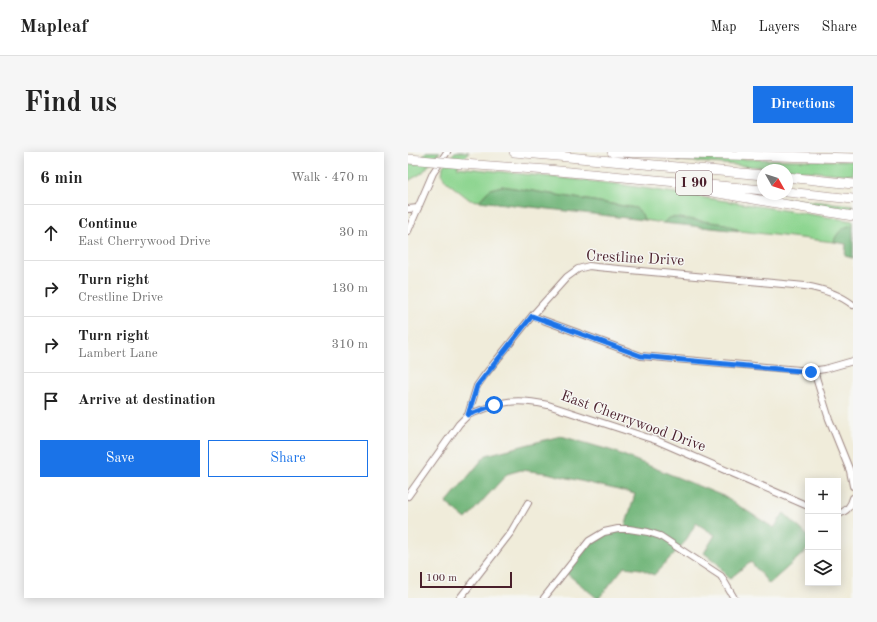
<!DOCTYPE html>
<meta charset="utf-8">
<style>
body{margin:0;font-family:"Old Standard TT",serif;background:#f6f6f6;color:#222}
.controls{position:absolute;right:12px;bottom:12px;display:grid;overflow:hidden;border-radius:0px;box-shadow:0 2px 10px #0003}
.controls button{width:36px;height:36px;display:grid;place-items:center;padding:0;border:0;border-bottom:1px solid #e0e0e0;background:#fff;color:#222;font:20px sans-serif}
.compass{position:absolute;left:349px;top:12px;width:36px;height:36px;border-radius:50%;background:#fff;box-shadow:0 2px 10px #0003;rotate:129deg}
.scale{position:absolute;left:12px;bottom:10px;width:92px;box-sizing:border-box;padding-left:4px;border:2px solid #4a1f2b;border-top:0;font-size:11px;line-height:14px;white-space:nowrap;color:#4a1f2b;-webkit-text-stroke:3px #f6f6f2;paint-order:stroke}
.stop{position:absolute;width:12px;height:12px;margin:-9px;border:3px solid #1a73e8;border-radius:50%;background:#fff}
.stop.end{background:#1a73e8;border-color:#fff;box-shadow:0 1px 4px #0008}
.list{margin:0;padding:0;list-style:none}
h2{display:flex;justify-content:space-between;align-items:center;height:52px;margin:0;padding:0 16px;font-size:17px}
h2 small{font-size:13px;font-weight:400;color:#767676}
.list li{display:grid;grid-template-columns:26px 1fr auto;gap:12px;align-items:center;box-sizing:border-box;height:56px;padding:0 16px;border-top:1px solid #e0e0e0}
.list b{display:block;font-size:15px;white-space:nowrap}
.list p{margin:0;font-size:13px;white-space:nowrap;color:#767676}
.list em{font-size:13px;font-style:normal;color:#767676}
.actions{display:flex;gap:8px;padding:12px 16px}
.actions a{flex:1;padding:9px 0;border:1px solid #1a73e8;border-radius:0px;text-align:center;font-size:14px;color:#1a73e8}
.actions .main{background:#1a73e8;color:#fff}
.icon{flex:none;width:22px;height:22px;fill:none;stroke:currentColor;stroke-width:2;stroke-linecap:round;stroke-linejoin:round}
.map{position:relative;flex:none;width:445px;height:446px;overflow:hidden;border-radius:0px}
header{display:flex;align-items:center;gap:24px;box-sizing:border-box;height:56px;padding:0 20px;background:#fff;border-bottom:1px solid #e0e0e0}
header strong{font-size:19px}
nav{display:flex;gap:22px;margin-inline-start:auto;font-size:14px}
.intro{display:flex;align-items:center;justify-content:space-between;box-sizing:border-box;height:96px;padding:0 24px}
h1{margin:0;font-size:28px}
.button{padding:10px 18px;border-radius:0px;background:#1a73e8;color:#fff;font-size:14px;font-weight:700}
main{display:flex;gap:24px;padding:0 24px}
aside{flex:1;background:#fff;border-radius:0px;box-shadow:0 2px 10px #0003}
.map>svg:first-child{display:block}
.green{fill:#8dd590;stroke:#6c7a5e}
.forest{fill:#72b67a;stroke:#5e6a52}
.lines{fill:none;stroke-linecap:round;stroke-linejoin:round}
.minor-casing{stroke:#9d8682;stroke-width:8}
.highway-casing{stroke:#9d8682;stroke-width:10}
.minor{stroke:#fff;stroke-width:6}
.highway{stroke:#fff;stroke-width:9}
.highway-bridge-casing{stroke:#9d8682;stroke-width:10;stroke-linecap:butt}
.highway-bridge{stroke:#fff;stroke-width:9}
.route{stroke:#1a73e8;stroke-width:5}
.labels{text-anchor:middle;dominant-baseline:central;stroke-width:3;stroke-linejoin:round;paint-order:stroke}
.shield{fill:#f6f6f2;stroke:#7e6067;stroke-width:1}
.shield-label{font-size:14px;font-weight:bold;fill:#4a1f2b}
.street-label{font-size:15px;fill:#4a1f2b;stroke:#f6f6f2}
</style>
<header>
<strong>Mapleaf</strong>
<nav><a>Map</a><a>Layers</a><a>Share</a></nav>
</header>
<div class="intro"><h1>Find us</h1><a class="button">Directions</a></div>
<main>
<aside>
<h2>6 min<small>Walk · 470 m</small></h2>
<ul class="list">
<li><svg class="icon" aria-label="ahead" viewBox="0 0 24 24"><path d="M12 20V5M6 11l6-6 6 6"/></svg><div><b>Continue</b><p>East Cherrywood Drive</p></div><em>30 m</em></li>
<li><svg class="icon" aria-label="right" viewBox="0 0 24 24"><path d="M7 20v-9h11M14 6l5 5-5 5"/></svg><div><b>Turn right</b><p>Crestline Drive</p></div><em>130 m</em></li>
<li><svg class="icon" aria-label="right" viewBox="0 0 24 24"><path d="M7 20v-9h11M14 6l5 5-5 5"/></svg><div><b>Turn right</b><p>Lambert Lane</p></div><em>310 m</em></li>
<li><svg class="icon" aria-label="arrive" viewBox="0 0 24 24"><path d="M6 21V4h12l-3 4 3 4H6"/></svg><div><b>Arrive at destination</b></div></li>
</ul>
<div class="actions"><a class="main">Save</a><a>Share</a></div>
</aside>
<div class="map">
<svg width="445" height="446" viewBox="0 0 445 446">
<rect width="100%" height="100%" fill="#f6f6f2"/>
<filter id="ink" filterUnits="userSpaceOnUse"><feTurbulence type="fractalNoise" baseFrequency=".025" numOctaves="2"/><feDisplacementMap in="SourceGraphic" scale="8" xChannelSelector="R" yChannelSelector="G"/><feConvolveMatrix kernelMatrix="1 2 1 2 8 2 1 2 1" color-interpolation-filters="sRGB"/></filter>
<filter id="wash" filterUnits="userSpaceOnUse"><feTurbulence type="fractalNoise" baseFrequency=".012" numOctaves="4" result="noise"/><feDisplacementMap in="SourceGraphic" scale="16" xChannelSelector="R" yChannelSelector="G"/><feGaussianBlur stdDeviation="0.9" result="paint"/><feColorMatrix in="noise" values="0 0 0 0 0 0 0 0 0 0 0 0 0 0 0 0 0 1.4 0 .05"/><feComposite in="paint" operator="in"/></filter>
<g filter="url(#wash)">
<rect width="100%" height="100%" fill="#f0ecda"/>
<!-- green -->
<path class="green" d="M18,0H32L14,21L0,29V11L9,12Z
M47,0H61L49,15L209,32L445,69V73C436,75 428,81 426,90L332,79L326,75L259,67L255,71L236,68L234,62L228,56L94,34L82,37L71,49L62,48L39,30L34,23L35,14Z
M273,6L445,9V23L268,8Z
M381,47L445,53V60L375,48Z"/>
<!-- forest -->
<path class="forest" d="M94,34L228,56L234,62L236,68L71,49L82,37Z
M264,65L318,72L332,79L255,71L259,67Z
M445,73V106L437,104L438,92L426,90C428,81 436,74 445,73Z
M153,284L205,299L315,344L366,376L376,361L400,384V397L361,432L343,410L321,427L310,412L296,401L307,383L288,371L277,390L246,423L233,417L216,415L191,446H189L158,421C174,400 186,379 216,379L227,342L139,321L113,318L99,322L58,367L38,351L78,303Z"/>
</g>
<g filter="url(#ink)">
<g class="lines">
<!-- minor casing -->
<g class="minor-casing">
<path id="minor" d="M0,57L10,56
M0,79L25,21L39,0
M124,164L233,204L403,219L417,217L445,209
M406,219L421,267L442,319L445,334
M60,263C93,250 104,245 140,253L250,289L400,354
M0,344L51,272L60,263L69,234L76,224L124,164L159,125L170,117L181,114L189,115L397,134C415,137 431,142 445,153
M430,362C438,360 443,354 445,346
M52,446L103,380L120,351
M136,446L181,389L196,380L210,377H221L240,380L252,384L313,424L326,446"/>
</g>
<!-- highway casing -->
<g class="highway-casing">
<path id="highway" d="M106,0L355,23
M204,0L445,6
M0,7L13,8
M55,12L140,18L355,38
M379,25L445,32
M275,35L445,64
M379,40L445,47"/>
</g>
<!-- minor -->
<use href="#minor" class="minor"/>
<!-- highway -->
<use href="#highway" class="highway"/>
<!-- highway-bridge casing -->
<g class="highway-bridge-casing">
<path id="highway-bridge" d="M13,8L55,12"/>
</g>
<!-- highway-bridge -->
<use href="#highway-bridge" class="highway-bridge"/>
</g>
</g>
<g class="lines" filter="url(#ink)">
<!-- route -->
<path class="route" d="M86,253L60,263L69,234L124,164L233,204L403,220"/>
</g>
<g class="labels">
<!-- shield labels -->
<rect class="shield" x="268" y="19" width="36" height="24" rx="3"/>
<g class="shield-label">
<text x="286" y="31">I 90</text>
</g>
<!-- street labels -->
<g class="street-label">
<text transform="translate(227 107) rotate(3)">Crestline Drive</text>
<text transform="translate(225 270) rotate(20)">East Cherrywood Drive</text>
</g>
</g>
</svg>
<div class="controls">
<button>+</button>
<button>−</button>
<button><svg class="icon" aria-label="layers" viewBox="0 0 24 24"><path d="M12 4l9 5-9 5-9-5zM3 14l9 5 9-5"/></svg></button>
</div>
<svg class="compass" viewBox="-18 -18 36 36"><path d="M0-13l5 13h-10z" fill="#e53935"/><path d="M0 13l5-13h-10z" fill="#767676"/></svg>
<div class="scale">100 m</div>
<div class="stop" style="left:86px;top:253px"></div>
<div class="stop end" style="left:403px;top:220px"></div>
</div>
</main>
